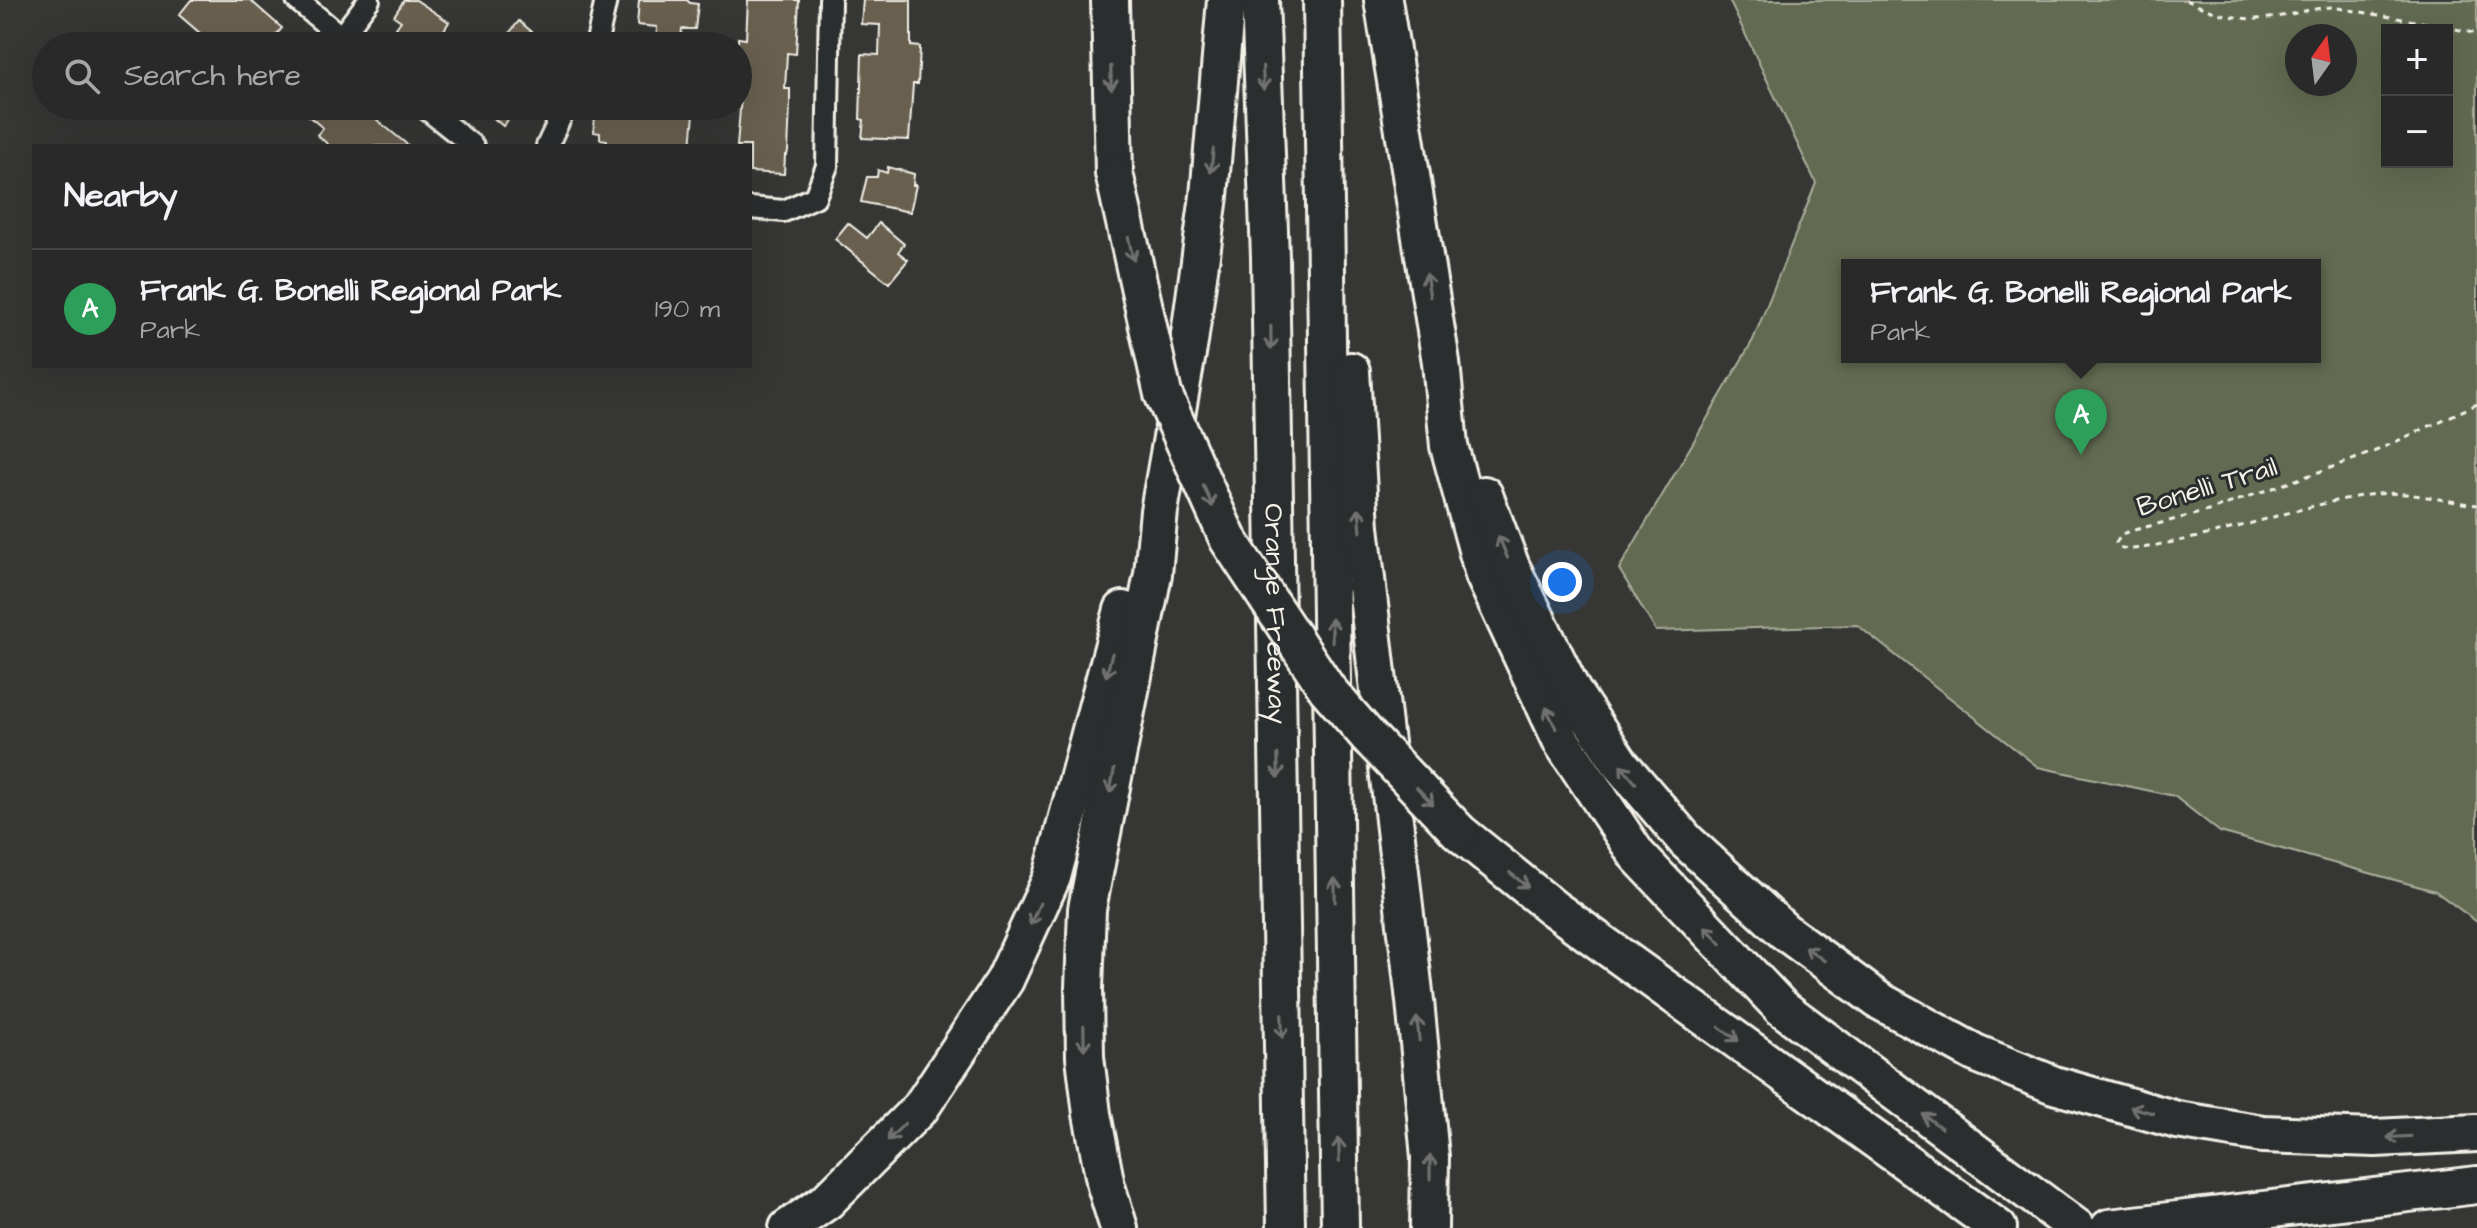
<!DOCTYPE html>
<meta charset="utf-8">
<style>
body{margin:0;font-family:"Architects Daughter",sans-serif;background:#343534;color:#f1f3f6}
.controls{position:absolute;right:24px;top:24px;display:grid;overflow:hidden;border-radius:0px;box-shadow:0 8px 32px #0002}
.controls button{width:72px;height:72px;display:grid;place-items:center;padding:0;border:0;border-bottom:2px solid #444545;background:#282928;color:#f1f3f6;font:40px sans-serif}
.compass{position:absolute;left:2285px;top:24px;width:72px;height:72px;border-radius:50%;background:#282928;box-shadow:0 8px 32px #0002;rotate:14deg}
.you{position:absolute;left:1562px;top:582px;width:28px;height:28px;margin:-20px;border:6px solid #fff;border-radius:50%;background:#1a73e8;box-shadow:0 0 0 12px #1a73e833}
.badge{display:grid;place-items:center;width:52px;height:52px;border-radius:50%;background:#ffd166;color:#fff;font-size:26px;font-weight:700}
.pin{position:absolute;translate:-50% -66px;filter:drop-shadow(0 2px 4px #0008)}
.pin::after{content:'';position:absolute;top:42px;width:28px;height:24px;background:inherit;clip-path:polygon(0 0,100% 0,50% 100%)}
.popup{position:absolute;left:1841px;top:259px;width:480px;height:104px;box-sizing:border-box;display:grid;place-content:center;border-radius:0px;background:#282928;filter:drop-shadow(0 2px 6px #0005);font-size:26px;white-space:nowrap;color:#a5a6a8}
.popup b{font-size:30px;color:#f1f3f6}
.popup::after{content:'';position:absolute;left:50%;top:100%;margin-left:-16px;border:16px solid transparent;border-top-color:#282928}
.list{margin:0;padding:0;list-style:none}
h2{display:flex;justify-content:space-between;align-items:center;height:104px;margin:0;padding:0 32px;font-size:34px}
h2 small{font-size:26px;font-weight:400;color:#a5a6a8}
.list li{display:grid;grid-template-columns:52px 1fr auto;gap:24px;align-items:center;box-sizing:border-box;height:120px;padding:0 32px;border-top:2px solid #444545}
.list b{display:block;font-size:30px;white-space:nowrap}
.list p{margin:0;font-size:26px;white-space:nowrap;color:#a5a6a8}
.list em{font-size:26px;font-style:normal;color:#a5a6a8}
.icon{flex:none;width:44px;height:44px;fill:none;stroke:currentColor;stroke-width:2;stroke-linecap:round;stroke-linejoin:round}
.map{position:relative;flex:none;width:2477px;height:1228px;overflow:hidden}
.search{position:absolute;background:#282928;box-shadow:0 8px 32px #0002;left:32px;top:32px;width:720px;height:88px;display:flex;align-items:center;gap:20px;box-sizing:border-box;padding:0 28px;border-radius:44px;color:#a5a6a8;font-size:30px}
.panel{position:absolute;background:#282928;box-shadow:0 8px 32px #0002;left:32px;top:144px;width:720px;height:224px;border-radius:0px}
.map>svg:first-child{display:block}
.green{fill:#626b51;stroke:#abae9c;stroke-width:2;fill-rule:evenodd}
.building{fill:#675e4f;stroke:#f4f1e8;stroke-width:2}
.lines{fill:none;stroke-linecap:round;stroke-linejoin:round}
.street-casing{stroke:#f4f1e8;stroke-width:26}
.highway-casing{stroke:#f4f1e8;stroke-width:42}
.path{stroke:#f4f1e8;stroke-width:3;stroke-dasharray:6 6;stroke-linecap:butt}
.street{stroke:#2a2d2e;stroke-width:20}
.highway{stroke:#2a2d2e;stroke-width:36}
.highway-bridge-casing{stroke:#f4f1e8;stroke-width:42;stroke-linecap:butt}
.highway-bridge{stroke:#2a2d2e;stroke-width:36}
.oneway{stroke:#71726f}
.labels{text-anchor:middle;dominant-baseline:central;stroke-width:6;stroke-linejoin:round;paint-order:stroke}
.street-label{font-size:28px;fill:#f4f1e8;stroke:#2a2d2e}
</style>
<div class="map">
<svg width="2477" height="1228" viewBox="0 0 2477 1228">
<rect width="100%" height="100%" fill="#363735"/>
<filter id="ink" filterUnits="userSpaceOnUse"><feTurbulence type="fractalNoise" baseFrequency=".0125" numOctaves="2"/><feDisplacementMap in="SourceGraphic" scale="16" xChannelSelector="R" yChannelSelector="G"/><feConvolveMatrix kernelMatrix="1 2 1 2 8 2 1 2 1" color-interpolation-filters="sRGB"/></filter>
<g filter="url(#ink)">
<!-- green -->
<path class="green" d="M1729,0H2477V922L2435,891L2220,832L2174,796L2038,767L1857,625L1656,631L1619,569L1753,340L1816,183ZM2387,30H2447V162H2387ZM2297,36H2345V84H2297ZM1847,265H2315V357H1847Z"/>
<!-- building -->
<path class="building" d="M191,0H250L282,28L276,35L288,46H215L179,15Z
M404,0H416L449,22L434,46H413L400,37L403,33L396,28L401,21L394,16Z
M639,0H687L690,3L698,4L695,29H682L680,46H656L657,27L637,25Z
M748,0H799L796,54L787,53L785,89H790V104L788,151L787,155H785L784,174L750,172V146H737L742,85H738V38L746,39Z
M863,0H911V46L920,47L918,84H913L909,140L862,138L864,120L860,119L862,54L879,55L880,25L861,24Z
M519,21L549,46H499Z
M296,106H375L384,113L377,120L409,146H330L317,135L323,128Z
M479,106H520L503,126Z
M595,108L652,110L694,114L691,146H606L607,140L600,139V133L594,132Z
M888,167L914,174L913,185H916L910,212L861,202L867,177H877L878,170L887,173Z
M848,223L867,238L879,223L904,244L898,252L908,260L889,283L835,239Z"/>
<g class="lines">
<!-- street casing -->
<g class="street-casing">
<path id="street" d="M297,0L352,46
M341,37L369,0
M596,46L606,0
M423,106L473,146
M547,146L566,106
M750,208L784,211L815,197L827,166L830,0"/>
</g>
<!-- highway casing -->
<g class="highway-casing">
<g id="highway">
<path d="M1110,0L1114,173"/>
<path id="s1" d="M1260,0L1270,257L1286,1228"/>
<path d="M1322,0L1340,1228"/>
<path d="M1383,0L1441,362L1449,446L1484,575L1562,742L1637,855L1781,1007L2077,1228"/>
<path d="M1351,371L1360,527L1415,1001L1430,1157L1429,1228"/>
<path d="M1484,495L1511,567L1572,691L1621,765L1686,841L1784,931L1878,1000L1975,1053L2054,1085L2177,1120L2263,1134L2375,1138L2477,1133"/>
<path d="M1459,832L1553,908L1998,1228"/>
<path d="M788,1228L827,1201L921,1107L1005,980L1052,877L1123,610"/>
<path d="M1119,1228L1106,1186L1092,1114L1085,1057L1084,988L1087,909L1153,574L1159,511L1189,342L1209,196L1226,0"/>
<path d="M2109,1228L2477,1185"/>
</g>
</g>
<!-- path -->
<path class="path" d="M2186,0C2214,14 2244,23 2276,17C2295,14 2312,8 2332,7L2439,25L2477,34
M2477,404L2378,450L2347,462L2208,511L2130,531L2122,534L2116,543L2119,547C2135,552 2150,546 2167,543C2235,532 2300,505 2368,495C2405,489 2441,501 2477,505"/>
<!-- street -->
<use href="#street" class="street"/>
<!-- highway -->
<use href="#highway" class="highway"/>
<!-- highway-bridge casing -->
<g class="highway-bridge-casing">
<path id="highway-bridge" d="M1114,173L1163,394L1228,539L1327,689L1367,735L1459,832"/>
</g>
<!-- highway-bridge -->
<use href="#highway-bridge" class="highway-bridge"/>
</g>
<!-- one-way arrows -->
<defs><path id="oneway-shaft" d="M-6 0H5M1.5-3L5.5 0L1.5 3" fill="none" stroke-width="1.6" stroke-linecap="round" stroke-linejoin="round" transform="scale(2)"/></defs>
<g class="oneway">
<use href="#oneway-shaft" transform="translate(1111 78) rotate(89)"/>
<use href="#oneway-shaft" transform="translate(1263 78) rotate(88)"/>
<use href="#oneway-shaft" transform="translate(1212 161) rotate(96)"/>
<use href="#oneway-shaft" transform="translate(1131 249) rotate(77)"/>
<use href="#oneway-shaft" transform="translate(1428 285) rotate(-99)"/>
<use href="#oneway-shaft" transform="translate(1271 338) rotate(89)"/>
<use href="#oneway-shaft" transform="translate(1208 496) rotate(66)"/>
<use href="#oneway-shaft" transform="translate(1360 520) rotate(-94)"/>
<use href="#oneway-shaft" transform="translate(1503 547) rotate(-112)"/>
<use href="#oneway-shaft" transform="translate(1332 630) rotate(-91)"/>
<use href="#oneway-shaft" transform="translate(1109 665) rotate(105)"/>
<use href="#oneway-shaft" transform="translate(1551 718) rotate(-115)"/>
<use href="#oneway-shaft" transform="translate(1278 766) rotate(89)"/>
<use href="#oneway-shaft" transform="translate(1628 774) rotate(-130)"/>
<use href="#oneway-shaft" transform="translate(1112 781) rotate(101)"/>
<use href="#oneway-shaft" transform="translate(1425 796) rotate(46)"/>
<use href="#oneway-shaft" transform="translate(1519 880) rotate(39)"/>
<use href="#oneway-shaft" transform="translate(1335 890) rotate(-91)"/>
<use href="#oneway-shaft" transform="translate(1035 914) rotate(114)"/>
<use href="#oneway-shaft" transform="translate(1713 935) rotate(-133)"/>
<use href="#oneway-shaft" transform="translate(1815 954) rotate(-144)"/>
<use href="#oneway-shaft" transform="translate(1282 1026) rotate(89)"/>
<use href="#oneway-shaft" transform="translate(1418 1029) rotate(-96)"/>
<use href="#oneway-shaft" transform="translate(1729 1034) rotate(36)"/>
<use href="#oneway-shaft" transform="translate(1084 1038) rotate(89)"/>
<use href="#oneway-shaft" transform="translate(2142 1110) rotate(-164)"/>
<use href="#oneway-shaft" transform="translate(1932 1121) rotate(-143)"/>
<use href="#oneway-shaft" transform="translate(896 1132) rotate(135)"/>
<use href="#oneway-shaft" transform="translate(2399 1137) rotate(177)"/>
<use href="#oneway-shaft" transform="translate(1339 1150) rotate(-91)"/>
<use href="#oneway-shaft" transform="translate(1430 1167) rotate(-90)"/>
</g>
</g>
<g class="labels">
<!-- street labels -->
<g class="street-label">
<text transform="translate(2207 487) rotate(-17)">Bonelli Trail</text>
<text stroke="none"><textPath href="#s1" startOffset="614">Orange Freeway</textPath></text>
</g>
</g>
</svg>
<div class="controls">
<button>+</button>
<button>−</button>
</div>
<svg class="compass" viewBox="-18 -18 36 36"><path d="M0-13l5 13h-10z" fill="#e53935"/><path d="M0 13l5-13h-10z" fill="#a5a6a8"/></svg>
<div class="you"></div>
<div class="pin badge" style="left:2081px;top:455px;background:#2e9e5b">A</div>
<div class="popup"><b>Frank G. Bonelli Regional Park</b>Park</div>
<div class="search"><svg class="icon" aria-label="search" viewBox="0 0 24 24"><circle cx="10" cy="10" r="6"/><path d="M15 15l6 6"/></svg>Search here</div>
<section class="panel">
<h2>Nearby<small></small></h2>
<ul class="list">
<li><span class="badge" style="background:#2e9e5b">A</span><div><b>Frank G. Bonelli Regional Park</b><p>Park</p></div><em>190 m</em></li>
</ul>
</section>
</div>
